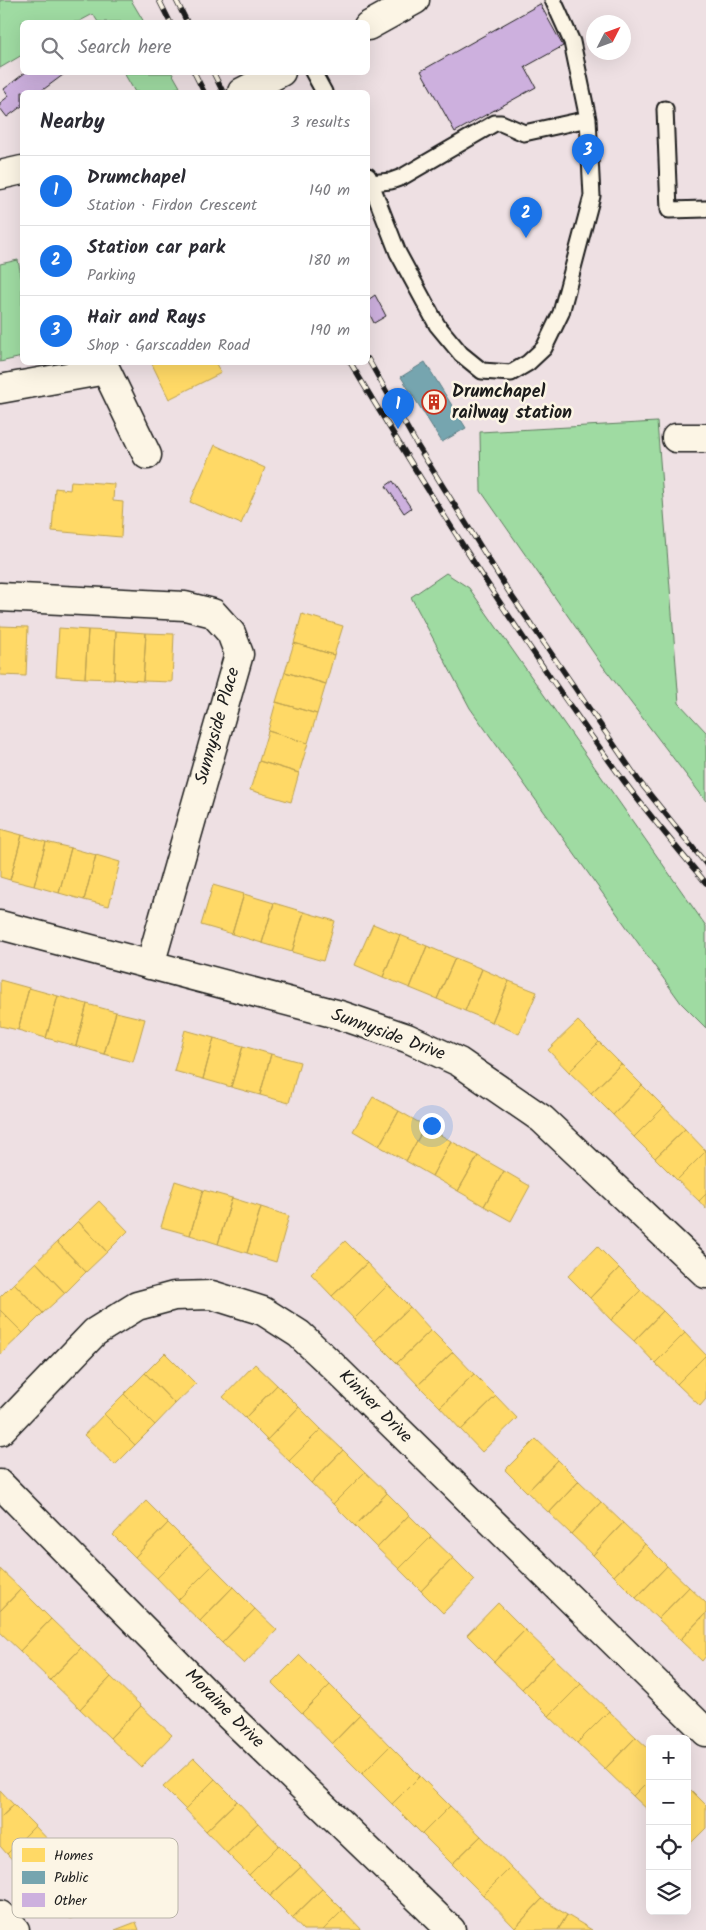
<!DOCTYPE html>
<meta charset="utf-8">
<style>
body{margin:0;font-family:Kalam,sans-serif;background:#f2f2f3;color:#2b2b33}
.controls{position:absolute;right:15px;bottom:15px;display:grid;overflow:hidden;border-radius:8px;box-shadow:0 5px 20px #0002}
.controls button{width:45px;height:45px;display:grid;place-items:center;padding:0;border:0;border-bottom:1px solid #e1e1e2;background:#fff;color:#2b2b33;font:25px sans-serif}
.compass{position:absolute;left:586px;top:15px;width:45px;height:45px;border-radius:50%;background:#fff;box-shadow:0 5px 20px #0002;rotate:48deg}
.you{position:absolute;left:431px;top:1125px;width:18px;height:18px;margin:-12px;border:4px solid #fff;border-radius:50%;background:#1a73e8;box-shadow:0 0 0 8px #1a73e833}
.badge{display:grid;place-items:center;width:32px;height:32px;border-radius:50%;background:#1a73e8;color:#fff;font-size:16px;font-weight:700}
.pin{position:absolute;translate:-50% -41px;filter:drop-shadow(0 1px 2px #0008)}
.pin::after{content:'';position:absolute;top:26px;width:18px;height:15px;background:inherit;clip-path:polygon(0 0,100% 0,50% 100%)}
.list{margin:0;padding:0;list-style:none}
h2{display:flex;justify-content:space-between;align-items:center;height:65px;margin:0;padding:0 20px;font-size:21px}
h2 small{font-size:16px;font-weight:400;color:#7c7c81}
.list li{display:grid;grid-template-columns:32px 1fr auto;gap:15px;align-items:center;box-sizing:border-box;height:70px;padding:0 20px;border-top:1px solid #e1e1e2}
.list b{display:block;font-size:19px;white-space:nowrap}
.list p{margin:0;font-size:16px;white-space:nowrap;color:#7c7c81}
.list em{font-size:16px;font-style:normal;color:#7c7c81}
.icon{flex:none;width:28px;height:28px;fill:none;stroke:currentColor;stroke-width:2;stroke-linecap:round;stroke-linejoin:round}
.map{position:relative;flex:none;width:706px;height:1930px;overflow:hidden}
.search{position:absolute;background:#fff;box-shadow:0 5px 20px #0002;left:20px;top:20px;width:350px;height:55px;display:flex;align-items:center;gap:12px;box-sizing:border-box;padding:0 18px;border-radius:8px;color:#7c7c81;font-size:19px}
.panel{position:absolute;background:#fff;box-shadow:0 5px 20px #0002;left:20px;top:90px;width:350px;height:275px;border-radius:8px}
.map>svg:first-child{display:block}
.green{fill:#9fdba2;stroke:#5e7c5f}
.homes{fill:#ffd966;stroke:#bba050}
.public{fill:#76a5af;stroke:#5b7c83}
.building{fill:#cdb0de;stroke:#1c1c1c}
.lines{fill:none;stroke-linecap:round;stroke-linejoin:round}
.lane-casing{stroke:#1c1c1c;stroke-width:19}
.street-casing{stroke:#1c1c1c;stroke-width:31}
.lane{stroke:#fcf5e5;stroke-width:15}
.street{stroke:#fcf5e5;stroke-width:28}
.rail-casing{stroke:#1c1c1c;stroke-width:5.5}
.rail{stroke:#fcf5e5;stroke-width:4;stroke-dasharray:11;stroke-linecap:butt}
.labels{text-anchor:middle;dominant-baseline:central;stroke-width:5;stroke-linejoin:round;paint-order:stroke}
.poi-label{font-size:18px;font-weight:bold;fill:#1c1c1c;stroke:#fcf5e5;text-anchor:start}
.street-label{font-size:18px;fill:#1c1c1c;stroke:#fcf5e5}
.key{fill:#fcf5e5;stroke:#b9b4a9;stroke-width:1}
.key-label{font-size:14px;fill:#1c1c1c}
</style>
<div class="map">
<svg width="706" height="1930" viewBox="0 0 706 1930">
<rect width="100%" height="100%" fill="#eee0e3"/>
<filter id="ink" filterUnits="userSpaceOnUse"><feTurbulence type="fractalNoise" baseFrequency=".02" numOctaves="2"/><feDisplacementMap in="SourceGraphic" scale="10" xChannelSelector="R" yChannelSelector="G"/><feConvolveMatrix kernelMatrix="1 2 1 2 8 2 1 2 1" color-interpolation-filters="sRGB"/></filter>
<g filter="url(#ink)">
<!-- green -->
<path class="green" d="M0,0H131L144,22H98L93,14L78,22H22V55L0,68Z
M124,73H172L180,87L163,92H135Z
M18,260L22,281V357L0,362V264Z
M657,422L679,703L706,732V801L602,665L481,491L480,432Z
M446,573L469,588L706,926V1028L681,1003L470,708L411,597Z"/>
<!-- homes -->
<path class="homes" d="M151,362H215L221,373L169,399Z
M215,445L265,468L241,524L190,502Z
M71,481L114,484L113,501L123,502L121,537L52,531L55,488L70,490Z
M302,614L343,626L334,655L294,643Z
M0,626L28,627L26,676L0,675Z
M59,628L88,630L85,678L56,676Z
M88,630L116,631L114,679L85,678Z
M116,631L146,633L143,681L114,679Z
M146,633L174,634L172,682L143,681Z
M294,643L334,655L326,684L285,672Z
M285,672L326,684L317,714L276,702Z
M276,702L317,714L308,743L268,731Z
M268,731L308,743L299,773L259,761Z
M259,761L299,773L291,802L250,790Z
M0,829L22,835L10,880L0,877Z
M22,835L46,842L34,886L10,880Z
M46,842L71,848L59,893L34,886Z
M71,848L96,855L84,900L59,893Z
M96,855L120,862L109,906L84,900Z
M213,885L244,894L232,934L201,925Z
M244,894L274,903L262,943L232,934Z
M274,903L304,912L292,952L262,943Z
M304,912L335,921L323,961L292,952Z
M373,924L400,935L383,977L355,965Z
M400,935L427,946L410,988L383,977Z
M427,946L455,958L437,999L410,988Z
M455,958L482,969L465,1011L437,999Z
M482,969L509,981L492,1022L465,1011Z
M0,980L29,988L18,1030L0,1026Z
M509,981L537,992L519,1034L492,1022Z
M29,988L58,996L46,1038L18,1030Z
M58,996L87,1004L76,1046L46,1038Z
M87,1004L116,1012L104,1054L76,1046Z
M116,1012L145,1019L133,1062L104,1054Z
M578,1021L599,1042L569,1072L548,1050Z
M185,1030L214,1038L203,1079L174,1071Z
M214,1038L243,1046L231,1087L203,1079Z
M599,1042L621,1064L591,1093L569,1072Z
M243,1046L271,1054L260,1095L231,1087Z
M271,1054L300,1062L289,1103L260,1095Z
M621,1064L642,1085L613,1115L591,1093Z
M642,1085L664,1107L634,1137L613,1115Z
M373,1097L399,1111L379,1146L353,1131Z
M664,1107L685,1129L655,1158L634,1137Z
M399,1111L425,1126L406,1161L379,1146Z
M425,1126L451,1141L432,1176L406,1161Z
M685,1129L706,1151L677,1180L655,1158Z
M451,1141L478,1156L458,1191L432,1176Z
M706,1151V1194L699,1201L677,1180Z
M478,1156L504,1171L484,1206L458,1191Z
M504,1171L530,1186L511,1221L484,1206Z
M175,1181L203,1190L190,1235L161,1227Z
M203,1190L232,1198L218,1244L190,1235Z
M706,1194V1209L699,1201Z
M232,1198L261,1207L247,1253L218,1244Z
M99,1201L128,1231L107,1252L78,1221Z
M261,1207L289,1216L276,1262L247,1253Z
M78,1221L107,1252L86,1272L57,1242Z
M345,1241L367,1263L332,1296L311,1274Z
M57,1242L86,1272L65,1293L36,1262Z
M597,1246L619,1268L590,1298L568,1276Z
M36,1262L65,1293L43,1313L14,1283Z
M367,1263L388,1285L354,1319L332,1296Z
M619,1268L641,1290L611,1320L590,1298Z
M14,1283L43,1313L23,1333L0,1310V1297Z
M388,1285L410,1307L375,1341L354,1319Z
M641,1290L663,1311L634,1341L611,1320Z
M410,1307L431,1330L397,1363L375,1341Z
M0,1310L23,1333L1,1354L0,1353Z
M663,1311L685,1333L655,1363L634,1341Z
M431,1330L453,1352L418,1385L397,1363Z
M685,1333L706,1355L677,1384L655,1363Z
M453,1352L474,1374L440,1407L418,1385Z
M165,1353L196,1384L175,1404L145,1373Z
M706,1355V1399L700,1406L677,1384Z
M255,1364L277,1385L245,1418L223,1397Z
M145,1373L175,1404L155,1425L124,1394Z
M474,1374L496,1396L461,1430L440,1407Z
M277,1385L299,1407L267,1440L245,1418Z
M124,1394L155,1425L135,1445L104,1414Z
M496,1396L517,1418L482,1452L461,1430Z
M299,1407L321,1429L289,1461L267,1440Z
M104,1414L135,1445L115,1465L84,1435Z
M321,1429L343,1450L311,1483L289,1461Z
M536,1439L558,1460L527,1492L505,1470Z
M343,1450L365,1472L333,1504L311,1483Z
M558,1460L579,1481L549,1513L527,1492Z
M365,1472L387,1493L355,1526L333,1504Z
M579,1481L601,1502L571,1534L549,1513Z
M387,1493L409,1515L377,1548L355,1526Z
M146,1501L168,1523L135,1557L113,1535Z
M601,1502L623,1523L593,1555L571,1534Z
M409,1515L431,1537L399,1569L377,1548Z
M168,1523L190,1545L157,1578L135,1557Z
M623,1523L645,1544L614,1576L593,1555Z
M431,1537L453,1558L421,1591L399,1569Z
M645,1544L667,1566L636,1598L614,1576Z
M190,1545L212,1566L178,1600L157,1578Z
M453,1558L475,1580L443,1613L421,1591Z
M212,1566L233,1587L200,1621L178,1600Z
M667,1566L689,1587L658,1619L636,1598Z
M0,1569L21,1589L0,1611Z
M233,1587L255,1609L222,1643L200,1621Z
M689,1587L706,1603V1613L680,1640L658,1619Z
M21,1589L51,1619L20,1651L0,1632V1611Z
M498,1603L525,1630L494,1662L467,1635Z
M255,1609L277,1630L244,1664L222,1643Z
M706,1613V1656L702,1661L680,1640Z
M51,1619L81,1648L50,1680L20,1651Z
M525,1630L553,1657L522,1689L494,1662Z
M81,1648L111,1677L80,1709L50,1680Z
M300,1655L330,1685L302,1713L272,1683Z
M553,1657L581,1684L549,1716L522,1689Z
M111,1677L141,1706L110,1738L80,1709Z
M581,1684L609,1711L577,1743L549,1716Z
M330,1685L360,1715L332,1744L302,1713Z
M141,1706L172,1735L141,1767L110,1738Z
M609,1711L636,1737L605,1769L577,1743Z
M360,1715L390,1746L362,1774L332,1744Z
M636,1737L650,1750V1779L633,1796L605,1769Z
M390,1746L420,1776L392,1804L362,1774Z
M194,1758L215,1779L185,1809L163,1787Z
M420,1776L450,1806L422,1834L392,1804Z
M215,1779L237,1801L206,1831L185,1809Z
M650,1779V1812L633,1796Z
M0,1790L14,1805L0,1818Z
M692,1791L706,1805V1828L687,1847V1796Z
M237,1801L258,1823L227,1853L206,1831Z
M14,1805L35,1826L7,1854L0,1846V1818Z
M450,1806L481,1836L452,1864L422,1834Z
M258,1823L279,1845L249,1875L227,1853Z
M35,1826L56,1848L28,1876L7,1854Z
M481,1836L511,1867L483,1895L452,1864Z
M279,1845L301,1867L270,1896L249,1875Z
M301,1867L322,1889L292,1918L270,1896Z
M511,1867L542,1899L515,1928L483,1895Z
M78,1870L99,1892L71,1919L49,1898Z
M322,1889L343,1910L323,1930H303L292,1918Z
M542,1899L567,1915L558,1930H518L515,1928Z
M343,1910L362,1930H323Z
M567,1915L592,1930H558Z
M136,1922L139,1930H115Z"/>
<!-- public -->
<path class="public" d="M425,362L466,428L442,442L401,377Z"/>
<!-- building -->
<path class="building" d="M540,4L563,46L525,67L536,87L455,132L421,71Z
M26,72H67L40,92H22V106L7,117L0,108V103L9,96L4,89Z
M375,295L386,316L374,323L368,311V300Z
M393,481L411,508L404,513L386,486Z"/>
<g class="lines">
<!-- lane casing -->
<g class="lane-casing">
<path id="lane" d="M313,72L324,92
M665,109L669,210L706,209
M368,176L398,253L437,325L461,354L482,371L511,373L528,363L544,348L561,313L592,196L588,119L572,42L553,0
M370,183L391,181L402,177L495,123H501L524,133L588,119"/>
</g>
<!-- street casing -->
<g class="street-casing">
<path id="street" d="M368,26L415,0
M242,92L281,72
M0,175L22,170
M0,389L106,370L147,455
M676,438H706
M0,597L185,606L213,613L231,633L239,654L150,965
M0,925L340,1015L407,1038L459,1062L542,1119L706,1274
M0,1431L95,1332L137,1306L174,1296L212,1295L263,1311L299,1334L332,1365L706,1732
M0,1484L223,1710L451,1930
M0,1915L15,1930"/>
</g>
<!-- lane -->
<use href="#lane" class="lane"/>
<!-- street -->
<use href="#street" class="street"/>
<!-- rail casing -->
<g class="rail-casing">
<path id="rail" d="M159,0L170,22
M176,0L187,22
M194,72L204,92
M213,72L223,92
M368,359L417,445L509,592L639,781L706,864
M350,362C438,509 530,655 632,792C656,823 681,853 706,883"/>
</g>
<!-- rail -->
<use href="#rail" class="rail"/>
</g>
</g>
<!-- icons -->
<defs>
<g id="building-ring" transform="scale(1.25)"><circle r="9.5" fill="#fcf5e5" stroke="#c8321e" stroke-width="1.5"/><path d="M-4-6H4V6H1V3H-1V6H-4ZM-2.5-4.3h1.7v1.8h-1.7ZM.8-4.3h1.7v1.8H.8ZM-2.5-1h1.7V.8h-1.7ZM.8-1h1.7V.8H.8Z" fill="#c8321e"/></g>
</defs>
<g fill-rule="evenodd">
<use href="#building-ring" x="434" y="402"/>
</g>
<g class="labels">
<!-- poi labels -->
<g class="poi-label">
<text x="452" y="392">Drumchapel<tspan x="452" dy="21">railway station</tspan></text>
</g>
<!-- street labels -->
<g class="street-label">
<text transform="translate(218 726) rotate(-74)">Sunnyside Place</text>
<text transform="translate(388 1035) rotate(20)">Sunnyside Drive</text>
<text transform="translate(375 1407) rotate(45)">Kiniver Drive</text>
<text transform="translate(224 1709) rotate(45)">Moraine Drive</text>
</g>
</g>
<!-- legend -->
<rect x="12" y="1838" width="166" height="80" rx="8" class="key"/>
<rect x="22" y="1848" width="23" height="14" fill="#ffd966"/>
<rect x="22" y="1871" width="23" height="13" fill="#76a5af"/>
<rect x="22" y="1893" width="23" height="14" fill="#cdb0de"/>
<g class="key-label">
<text x="54" y="1860">Homes</text>
<text x="54" y="1882">Public</text>
<text x="54" y="1905">Other</text>
</g>
</svg>
<div class="controls">
<button>+</button>
<button>−</button>
<button><svg class="icon" aria-label="locate" viewBox="0 0 24 24"><circle cx="12" cy="12" r="6"/><path d="M12 2v4M12 18v4M2 12h4M18 12h4"/></svg></button>
<button><svg class="icon" aria-label="layers" viewBox="0 0 24 24"><path d="M12 4l9 5-9 5-9-5zM3 14l9 5 9-5"/></svg></button>
</div>
<svg class="compass" viewBox="-18 -18 36 36"><path d="M0-13l5 13h-10z" fill="#e53935"/><path d="M0 13l5-13h-10z" fill="#7c7c81"/></svg>
<div class="you"></div>
<div class="pin badge" style="left:398px;top:429px">1</div>
<div class="pin badge" style="left:526px;top:238px">2</div>
<div class="pin badge" style="left:588px;top:175px">3</div>
<div class="search"><svg class="icon" aria-label="search" viewBox="0 0 24 24"><circle cx="10" cy="10" r="6"/><path d="M15 15l6 6"/></svg>Search here</div>
<section class="panel">
<h2>Nearby<small>3 results</small></h2>
<ul class="list">
<li><span class="badge">1</span><div><b>Drumchapel</b><p>Station · Firdon Crescent</p></div><em>140 m</em></li>
<li><span class="badge">2</span><div><b>Station car park</b><p>Parking</p></div><em>180 m</em></li>
<li><span class="badge">3</span><div><b>Hair and Rays</b><p>Shop · Garscadden Road</p></div><em>190 m</em></li>
</ul>
</section>
</div>
